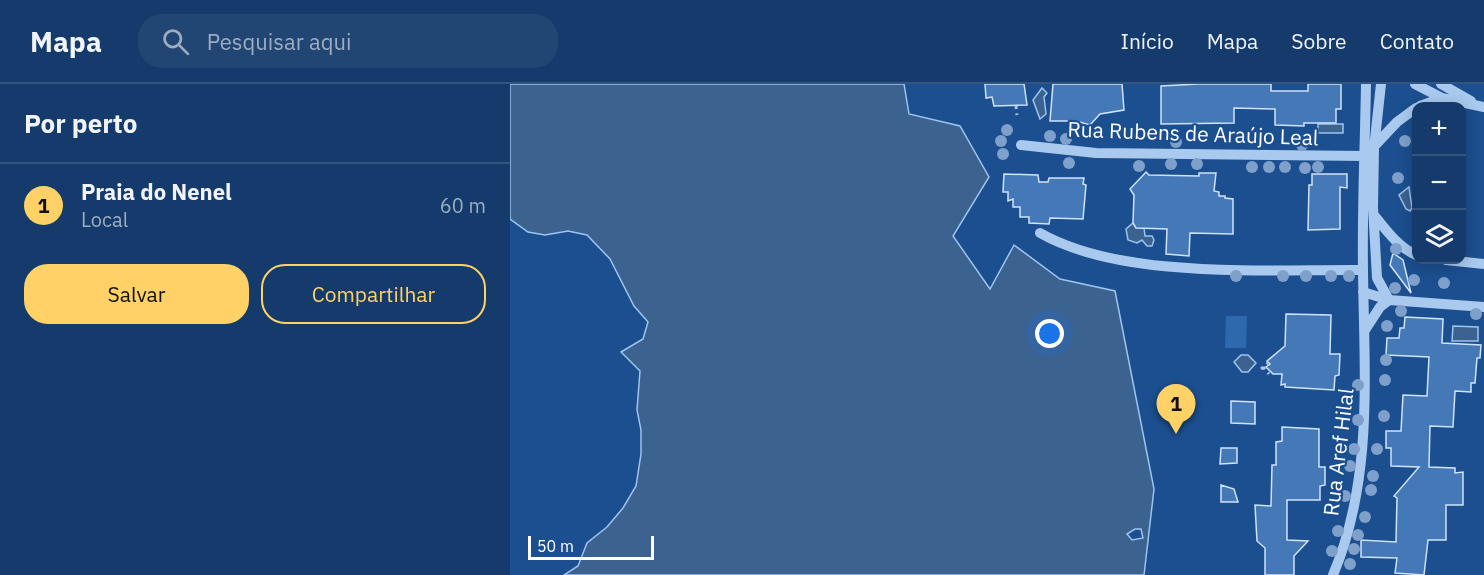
<!DOCTYPE html>
<html lang="pt">
<meta charset="utf-8">
<style>
body{margin:0;font-family:"IBM Plex Sans",sans-serif;background:#214673;color:#f1f3f6}
.controls{position:absolute;right:18px;top:18px;display:grid;overflow:hidden;border-radius:12px;box-shadow:0 3px 15px #0003}
.controls button{width:54px;height:54px;display:grid;place-items:center;padding:0;border:0;border-bottom:2px solid #33557e;background:#143b6b;color:#f1f3f6;font:30px sans-serif}
.scale{position:absolute;left:18px;bottom:15px;width:126px;box-sizing:border-box;padding-left:6px;border:3px solid #fff;border-top:0;font-size:16px;line-height:21px;white-space:nowrap;color:#fff;-webkit-text-stroke:4px #1b4f8f;paint-order:stroke}
.you{position:absolute;left:540px;top:250px;width:21px;height:21px;margin:-15px;border:4px solid #fff;border-radius:50%;background:#1a73e8;box-shadow:0 0 0 9px #1a73e833}
.badge{display:grid;place-items:center;width:39px;height:39px;border-radius:50%;background:#ffd166;color:#111;font-size:20px;font-weight:700}
.pin{position:absolute;translate:-50% -50px;filter:drop-shadow(0 2px 3px #0008)}
.pin::after{content:'';position:absolute;top:32px;width:21px;height:18px;background:inherit;clip-path:polygon(0 0,100% 0,50% 100%)}
.list{margin:0;padding:0;list-style:none}
h2{display:flex;justify-content:space-between;align-items:center;height:78px;margin:0;padding:0 24px;font-size:26px}
h2 small{font-size:20px;font-weight:400;color:#9dadc1}
.list li{display:grid;grid-template-columns:39px 1fr auto;gap:18px;align-items:center;box-sizing:border-box;height:84px;padding:0 24px;border-top:2px solid #33557e}
.list b{display:block;font-size:22px;white-space:nowrap}
.list p{margin:0;font-size:20px;white-space:nowrap;color:#9dadc1}
.list em{font-size:20px;font-style:normal;color:#9dadc1}
.actions{display:flex;gap:12px;padding:18px 24px}
.actions a{flex:1;padding:14px 0;border:2px solid #ffd166;border-radius:24px;text-align:center;font-size:21px;color:#ffd166}
.actions .main{background:#ffd166;color:#111}
.icon{flex:none;width:33px;height:33px;fill:none;stroke:currentColor;stroke-width:2;stroke-linecap:round;stroke-linejoin:round}
.map{position:relative;flex:none;width:974px;height:491px;overflow:hidden}
header{display:flex;align-items:center;gap:36px;box-sizing:border-box;height:84px;padding:0 30px;background:#143b6b;border-bottom:2px solid #33557e}
header strong{font-size:28px}
nav{display:flex;gap:33px;margin-inline-start:auto;font-size:21px}
.search{width:420px;height:54px;background:#214673;display:flex;align-items:center;gap:15px;box-sizing:border-box;padding:0 21px;border-radius:24px;color:#9dadc1;font-size:22px}
main{display:flex}
aside{flex:1;background:#143b6b}
.map>svg:first-child{display:block}
.green{fill:#2e69ad}
.water{fill:#3c6290;stroke:#9cc4f0;stroke-width:1.5;fill-rule:evenodd}
.building{fill:#4478b7;stroke:#cfe3fa;stroke-width:1.5}
.lines{fill:none;stroke-linecap:round;stroke-linejoin:round}
.path{stroke:#a9c9ee;stroke-width:3;stroke-dasharray:3 4.5;stroke-linecap:butt}
.minor{stroke:#a9c9ee;stroke-width:10}
.tree{fill:#7ea0ca}
.labels{text-anchor:middle;dominant-baseline:central;stroke-width:4.5;stroke-linejoin:round;paint-order:stroke}
.street-label{font-size:21px;fill:#fff;stroke:#1b4f8f}
</style>
<header>
<strong>Mapa</strong>
<div class="search"><svg class="icon" aria-label="search" viewBox="0 0 24 24"><circle cx="10" cy="10" r="6"/><path d="M15 15l6 6"/></svg>Pesquisar aqui</div>
<nav><a>Início</a><a>Mapa</a><a>Sobre</a><a>Contato</a></nav>
</header>
<main>
<aside>
<h2>Por perto<small></small></h2>
<ul class="list">
<li><span class="badge">1</span><div><b>Praia do Nenel</b><p>Local</p></div><em>60 m</em></li>
</ul>
<div class="actions"><a class="main">Salvar</a><a>Compartilhar</a></div>
</aside>
<div class="map">
<svg width="974" height="491" viewBox="0 0 974 491">
<rect width="100%" height="100%" fill="#1b4f8f"/>
<!-- green -->
<path class="green" d="M716,232H737L736,264H715Z"/>
<!-- water -->
<path class="water" d="M0,0H394L399,30L450,42L479,93L443,152L480,205L504,161L550,195L605,207L644,405L634,491H54L68,482L77,459L97,443L113,424L126,402L131,370V346L127,326L130,287L111,268L133,255L138,238L124,222L100,175L77,151L58,147L35,151L18,148L0,135ZM625,445H631L633,454L622,456L617,450Z
M532,4L537,9L534,13L536,30L530,35L523,16Z
M808,40H833V49H808Z
M899,103L902,124L900,127L896,125L889,111Z
M623,139L634,144L635,152H642L644,156L642,162H637L632,156L627,159L618,156L616,145Z
M943,242L968,243V257H942Z
M731,271H738L746,279L738,288H732L724,278Z"/>
<!-- building -->
<path class="building" d="M475,0H514L517,21L484,22L482,13L476,14Z
M543,0H612L614,26L590,30L580,41L566,37H540Z
M688,0H761V7H798V0H831V25H826V39H794V42L765,41V25L724,24V39L651,40V2Z
M636,88L639,91L689,92V89H706L704,107L709,108V112H715V114L723,115V150L680,149L679,172L656,170L657,145L626,144L623,139L624,111L620,105Z
M494,90L528,91L529,98H538L539,94H574L573,100L576,101L573,135L540,134L539,140L519,139V133H510V123H503V115L498,117V108H493Z
M802,90H837V104L830,103V145L798,146L799,101H802Z
M883,169L893,176L901,209L880,181Z
M776,230L821,231L820,270H830L829,291L825,292L824,306L775,303V300L771,301L772,290H763L756,283L760,280L757,277L775,262Z
M895,233L933,235L932,259L971,261L970,274H967L965,299H961V308L945,307L943,343L920,342L919,383L945,384V389L953,388V421H936V456H918L914,491L885,489L887,474L851,473V456L886,458L887,414L884,412L909,383L881,382V364H876V347H891L893,311L917,312L919,273L876,271L877,254H889L890,244H894Z
M721,317L745,318V340L721,339Z
M772,343L809,345V383H815V401L810,402V416H777V456L798,457L784,472V491H755V464L747,457L745,421L761,422L762,381H766V358L772,357Z
M711,364H727V379L710,380Z
M711,401L724,405L728,418H711Z"/>
<g class="lines">
<!-- path -->
<path class="path" d="M506,22L507,31
M557,48L568,49
M753,283L759,290
M751,285L758,279"/>
<!-- minor -->
<path class="minor" d="M905,0L932,14L974,23
M931,0L961,17
M910,22L932,14
M511,61L586,69L855,72L887,38L906,24
M864,131C876,146 888,163 906,171
M530,149C613,196 758,185 852,186
M936,176L974,180
M853,208L879,216L974,223
M855,246L870,223L879,216L867,194L863,123L864,64L871,0
M823,491C864,394 854,288 853,186C852,124 855,62 856,0"/>
</g>
<!-- trees -->
<g class="tree">
<circle cx="497" cy="46" r="6"/>
<circle cx="540" cy="52" r="6"/>
<circle cx="556" cy="55" r="6"/>
<circle cx="491" cy="57" r="6"/>
<circle cx="895" cy="57" r="6"/>
<circle cx="666" cy="58" r="6"/>
<circle cx="792" cy="61" r="6"/>
<circle cx="493" cy="70" r="6"/>
<circle cx="559" cy="79" r="6"/>
<circle cx="661" cy="80" r="6"/>
<circle cx="687" cy="80" r="6"/>
<circle cx="629" cy="82" r="6"/>
<circle cx="742" cy="83" r="6"/>
<circle cx="759" cy="83" r="6"/>
<circle cx="775" cy="83" r="6"/>
<circle cx="808" cy="83" r="6"/>
<circle cx="795" cy="84" r="6"/>
<circle cx="888" cy="94" r="6"/>
<circle cx="886" cy="165" r="6"/>
<circle cx="726" cy="192" r="6"/>
<circle cx="773" cy="192" r="6"/>
<circle cx="796" cy="192" r="6"/>
<circle cx="821" cy="192" r="6"/>
<circle cx="839" cy="192" r="6"/>
<circle cx="904" cy="196" r="6"/>
<circle cx="934" cy="199" r="6"/>
<circle cx="885" cy="204" r="6"/>
<circle cx="891" cy="227" r="6"/>
<circle cx="966" cy="230" r="6"/>
<circle cx="877" cy="242" r="6"/>
<circle cx="876" cy="276" r="6"/>
<circle cx="875" cy="296" r="6"/>
<circle cx="848" cy="301" r="6"/>
<circle cx="874" cy="332" r="6"/>
<circle cx="848" cy="336" r="6"/>
<circle cx="844" cy="365" r="6"/>
<circle cx="867" cy="365" r="6"/>
<circle cx="840" cy="382" r="6"/>
<circle cx="863" cy="392" r="6"/>
<circle cx="861" cy="406" r="6"/>
<circle cx="835" cy="412" r="6"/>
<circle cx="855" cy="433" r="6"/>
<circle cx="828" cy="447" r="6"/>
<circle cx="848" cy="451" r="6"/>
<circle cx="844" cy="465" r="6"/>
<circle cx="822" cy="467" r="6"/>
<circle cx="840" cy="480" r="6"/>
</g>
<g class="labels">
<!-- street labels -->
<g class="street-label">
<text transform="translate(683 49) rotate(2)">Rua Rubens de Araújo Leal</text>
<text transform="translate(828 368) rotate(-83)">Rua Aref Hilal</text>
</g>
</g>
</svg>
<div class="controls">
<button>+</button>
<button>−</button>
<button><svg class="icon" aria-label="layers" viewBox="0 0 24 24"><path d="M12 4l9 5-9 5-9-5zM3 14l9 5 9-5"/></svg></button>
</div>
<div class="scale">50 m</div>
<div class="you"></div>
<div class="pin badge" style="left:666px;top:350px">1</div>
</div>
</main>
